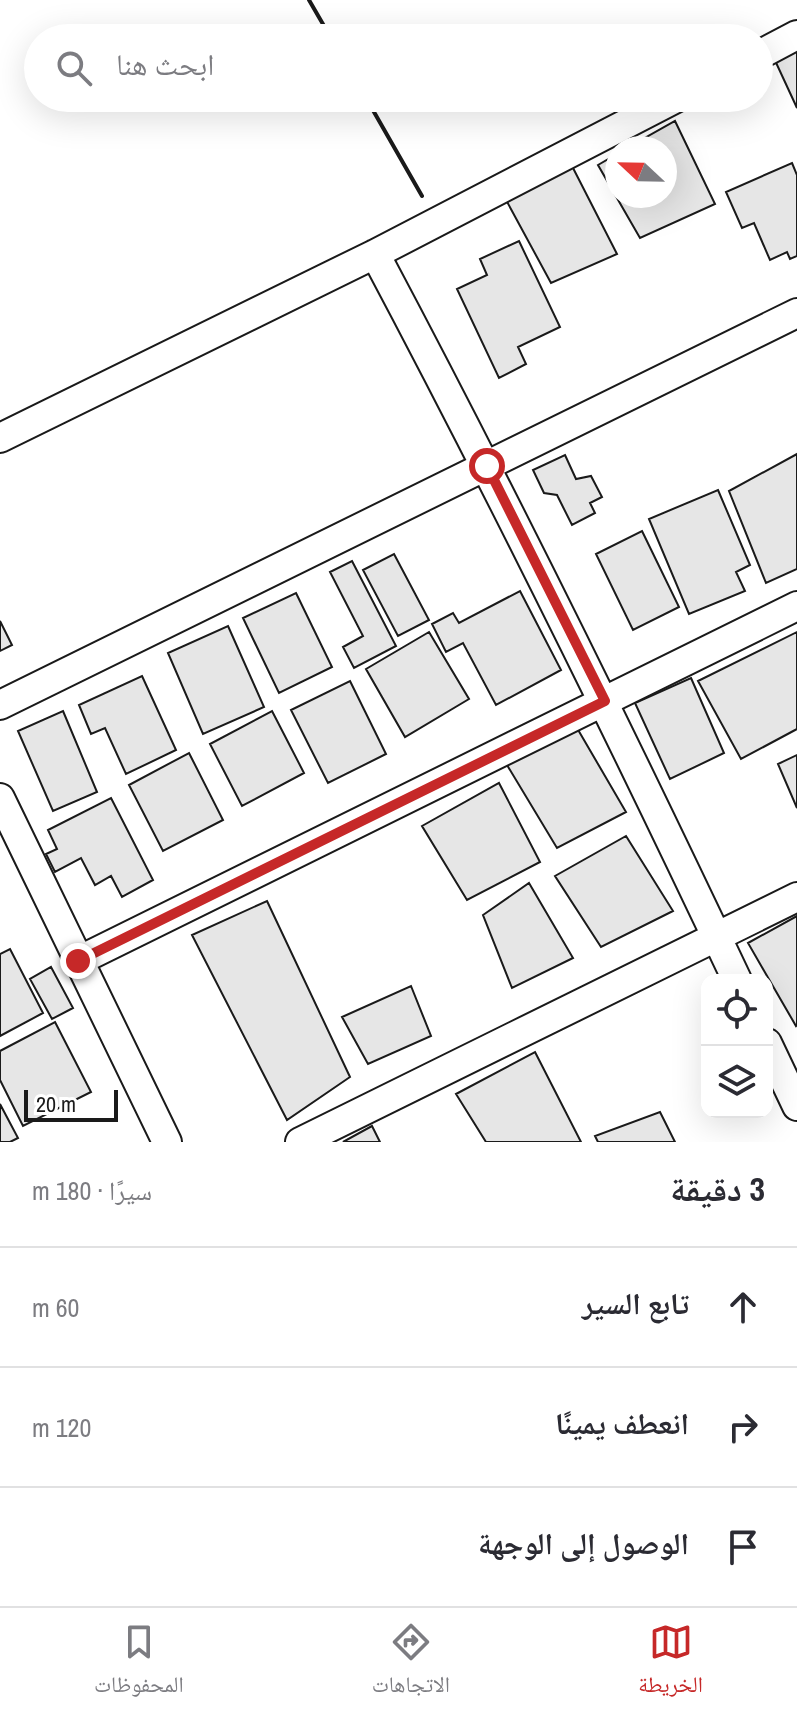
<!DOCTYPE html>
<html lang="ar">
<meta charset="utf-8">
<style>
body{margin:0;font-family:"Archivo Narrow","Noto Naskh Arabic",sans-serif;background:#f2f2f3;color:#2b2b33;direction:rtl}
.controls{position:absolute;right:24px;bottom:24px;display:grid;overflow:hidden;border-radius:16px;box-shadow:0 8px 32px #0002}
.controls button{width:72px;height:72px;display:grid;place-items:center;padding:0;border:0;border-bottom:2px solid #e1e1e2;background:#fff;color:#2b2b33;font:40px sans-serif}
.compass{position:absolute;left:605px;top:136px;width:72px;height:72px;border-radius:50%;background:#fff;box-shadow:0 8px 32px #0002;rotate:292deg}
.scale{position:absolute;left:24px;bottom:20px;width:94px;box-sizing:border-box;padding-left:8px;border:4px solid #1a1a1a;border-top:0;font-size:22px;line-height:28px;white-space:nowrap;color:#1a1a1a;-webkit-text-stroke:6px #fff;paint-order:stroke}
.stop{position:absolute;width:24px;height:24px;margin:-18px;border:6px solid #c62828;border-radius:50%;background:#fff}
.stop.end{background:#c62828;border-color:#fff;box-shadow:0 2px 8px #0008}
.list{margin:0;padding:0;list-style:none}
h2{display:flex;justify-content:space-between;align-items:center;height:104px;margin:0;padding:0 32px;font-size:34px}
h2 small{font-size:26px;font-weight:400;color:#7c7c81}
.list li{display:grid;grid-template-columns:52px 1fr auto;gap:24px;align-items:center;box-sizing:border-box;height:120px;padding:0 32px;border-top:2px solid #e1e1e2}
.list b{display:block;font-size:30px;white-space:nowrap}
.list em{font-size:26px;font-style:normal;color:#7c7c81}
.icon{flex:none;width:44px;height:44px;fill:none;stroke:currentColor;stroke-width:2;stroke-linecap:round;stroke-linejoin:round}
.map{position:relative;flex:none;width:797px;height:1142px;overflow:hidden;direction:ltr}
.search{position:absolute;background:#fff;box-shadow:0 8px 32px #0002;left:24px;right:24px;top:24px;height:88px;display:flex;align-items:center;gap:20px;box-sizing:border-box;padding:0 28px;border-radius:44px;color:#7c7c81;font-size:30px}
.sheet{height:464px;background:#fff}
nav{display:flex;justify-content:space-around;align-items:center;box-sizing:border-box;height:112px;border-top:2px solid #e1e1e2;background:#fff;font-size:22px;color:#7c7c81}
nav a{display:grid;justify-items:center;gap:4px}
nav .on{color:#c62828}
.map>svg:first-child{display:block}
.building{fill:#e6e6e6;stroke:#1a1a1a;stroke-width:2}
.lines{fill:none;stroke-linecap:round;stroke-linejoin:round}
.minor-casing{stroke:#1a1a1a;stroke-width:32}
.minor{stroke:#fff;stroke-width:28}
.wall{stroke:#1a1a1a;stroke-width:4}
.route{stroke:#c62828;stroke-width:10}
</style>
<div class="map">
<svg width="797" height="1142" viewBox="0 0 797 1142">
<rect width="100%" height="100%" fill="#fff"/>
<!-- building -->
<path class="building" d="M797,42V108L772,54Z
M675,121L715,204L640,238L598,165L617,154V196H665V148H627Z
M792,163L797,175V256L790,259L787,252L770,260L754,223L742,228L726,192Z
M572,166L617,254L551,283L505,198Z
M519,241L560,327L518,347L526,364L499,378L457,289L487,275L480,259Z
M797,454V569L766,583L729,491Z
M565,455L576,479L591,476L602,497L590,503L595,513L572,525L557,495L544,493L533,470Z
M718,490L750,565L736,572L745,591L689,614L649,519Z
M642,531L679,607L633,630L596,554Z
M394,554L429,620L398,636L363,570Z
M352,561L396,646L354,668L343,647L363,636L330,572Z
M520,591L561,670L496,705L463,643L446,652L432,624L453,613L459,623Z
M296,593L332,667L279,693L243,618Z
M0,621L12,645L0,651Z
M228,626L264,707L203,734L168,653Z
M429,632L469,699L405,737L366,669Z
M797,632V729L741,759L698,681Z
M142,676L176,750L126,774L105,728L91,734L79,705Z
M691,678L724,753L670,779L635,703Z
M350,681L386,754L328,783L291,710Z
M63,711L97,792L53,811L18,731Z
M272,711L304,773L242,806L210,744Z
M577,728L626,812L557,848L507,765Z
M189,753L223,820L163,851L129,785Z
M797,755V808L778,764Z
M499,783L540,862L467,900L422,826Z
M111,798L153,880L122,897L111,876L95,885L81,858L55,872L46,854L57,849L48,830Z
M626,836L673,911L601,947L555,876Z
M529,883L573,958L512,988L483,915Z
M267,901L350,1077L287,1120L192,935Z
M797,916V1025L796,1026L748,943Z
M10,949L43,1013L0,1036V954Z
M51,967L73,1008L52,1019L30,979Z
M411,986L431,1036L368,1064L342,1017Z
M55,1022L91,1092L23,1126L0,1080V1051Z
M535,1052L581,1142H486L456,1094Z
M0,1104L18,1138L10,1142H0Z
M660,1112L675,1142H598L595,1136Z
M372,1126L380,1142H343Z"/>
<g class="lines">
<!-- minor casing -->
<g class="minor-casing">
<path id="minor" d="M759,55L797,35
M375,254C502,493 621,735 737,980
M0,438L375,254L676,98
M0,705L797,313
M0,798L167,1142
M78,961L797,606
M767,1043L797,1106
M300,1142L797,897"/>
</g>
<!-- minor -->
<use href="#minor" class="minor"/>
<!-- wall -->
<path class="wall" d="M309,0L331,38
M366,98L422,196"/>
</g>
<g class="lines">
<!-- route -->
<path class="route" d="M78,961L605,701L487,466"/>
</g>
</svg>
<div class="controls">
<button><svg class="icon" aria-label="locate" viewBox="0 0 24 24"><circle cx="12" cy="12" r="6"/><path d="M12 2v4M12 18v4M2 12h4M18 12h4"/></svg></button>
<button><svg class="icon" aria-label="layers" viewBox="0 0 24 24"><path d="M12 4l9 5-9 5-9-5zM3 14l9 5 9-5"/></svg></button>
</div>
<svg class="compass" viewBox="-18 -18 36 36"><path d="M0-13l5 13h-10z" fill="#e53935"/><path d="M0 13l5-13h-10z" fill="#7c7c81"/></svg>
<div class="scale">20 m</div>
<div class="stop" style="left:487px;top:466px"></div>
<div class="stop end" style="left:78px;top:961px"></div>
<div class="search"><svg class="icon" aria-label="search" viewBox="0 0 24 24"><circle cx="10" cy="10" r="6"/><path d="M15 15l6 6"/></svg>ابحث هنا</div>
</div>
<section class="sheet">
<h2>3 دقيقة<small>سيرًا · 180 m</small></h2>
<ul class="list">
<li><svg class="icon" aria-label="ahead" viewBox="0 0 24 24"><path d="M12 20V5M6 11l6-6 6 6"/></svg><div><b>تابع السير</b></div><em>60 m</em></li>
<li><svg class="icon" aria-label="right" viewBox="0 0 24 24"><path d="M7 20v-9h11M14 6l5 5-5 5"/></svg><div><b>انعطف يمينًا</b></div><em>120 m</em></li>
<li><svg class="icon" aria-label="arrive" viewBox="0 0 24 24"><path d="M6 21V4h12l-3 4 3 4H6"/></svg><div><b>الوصول إلى الوجهة</b></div></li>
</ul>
</section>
<nav>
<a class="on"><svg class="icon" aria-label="map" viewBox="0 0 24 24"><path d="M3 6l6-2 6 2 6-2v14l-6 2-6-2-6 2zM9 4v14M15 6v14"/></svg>الخريطة</a>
<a><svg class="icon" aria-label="directions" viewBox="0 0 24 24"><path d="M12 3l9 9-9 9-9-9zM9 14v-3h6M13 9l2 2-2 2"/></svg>الاتجاهات</a>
<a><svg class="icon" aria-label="saved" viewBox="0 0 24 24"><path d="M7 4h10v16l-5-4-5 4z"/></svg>المحفوظات</a>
</nav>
